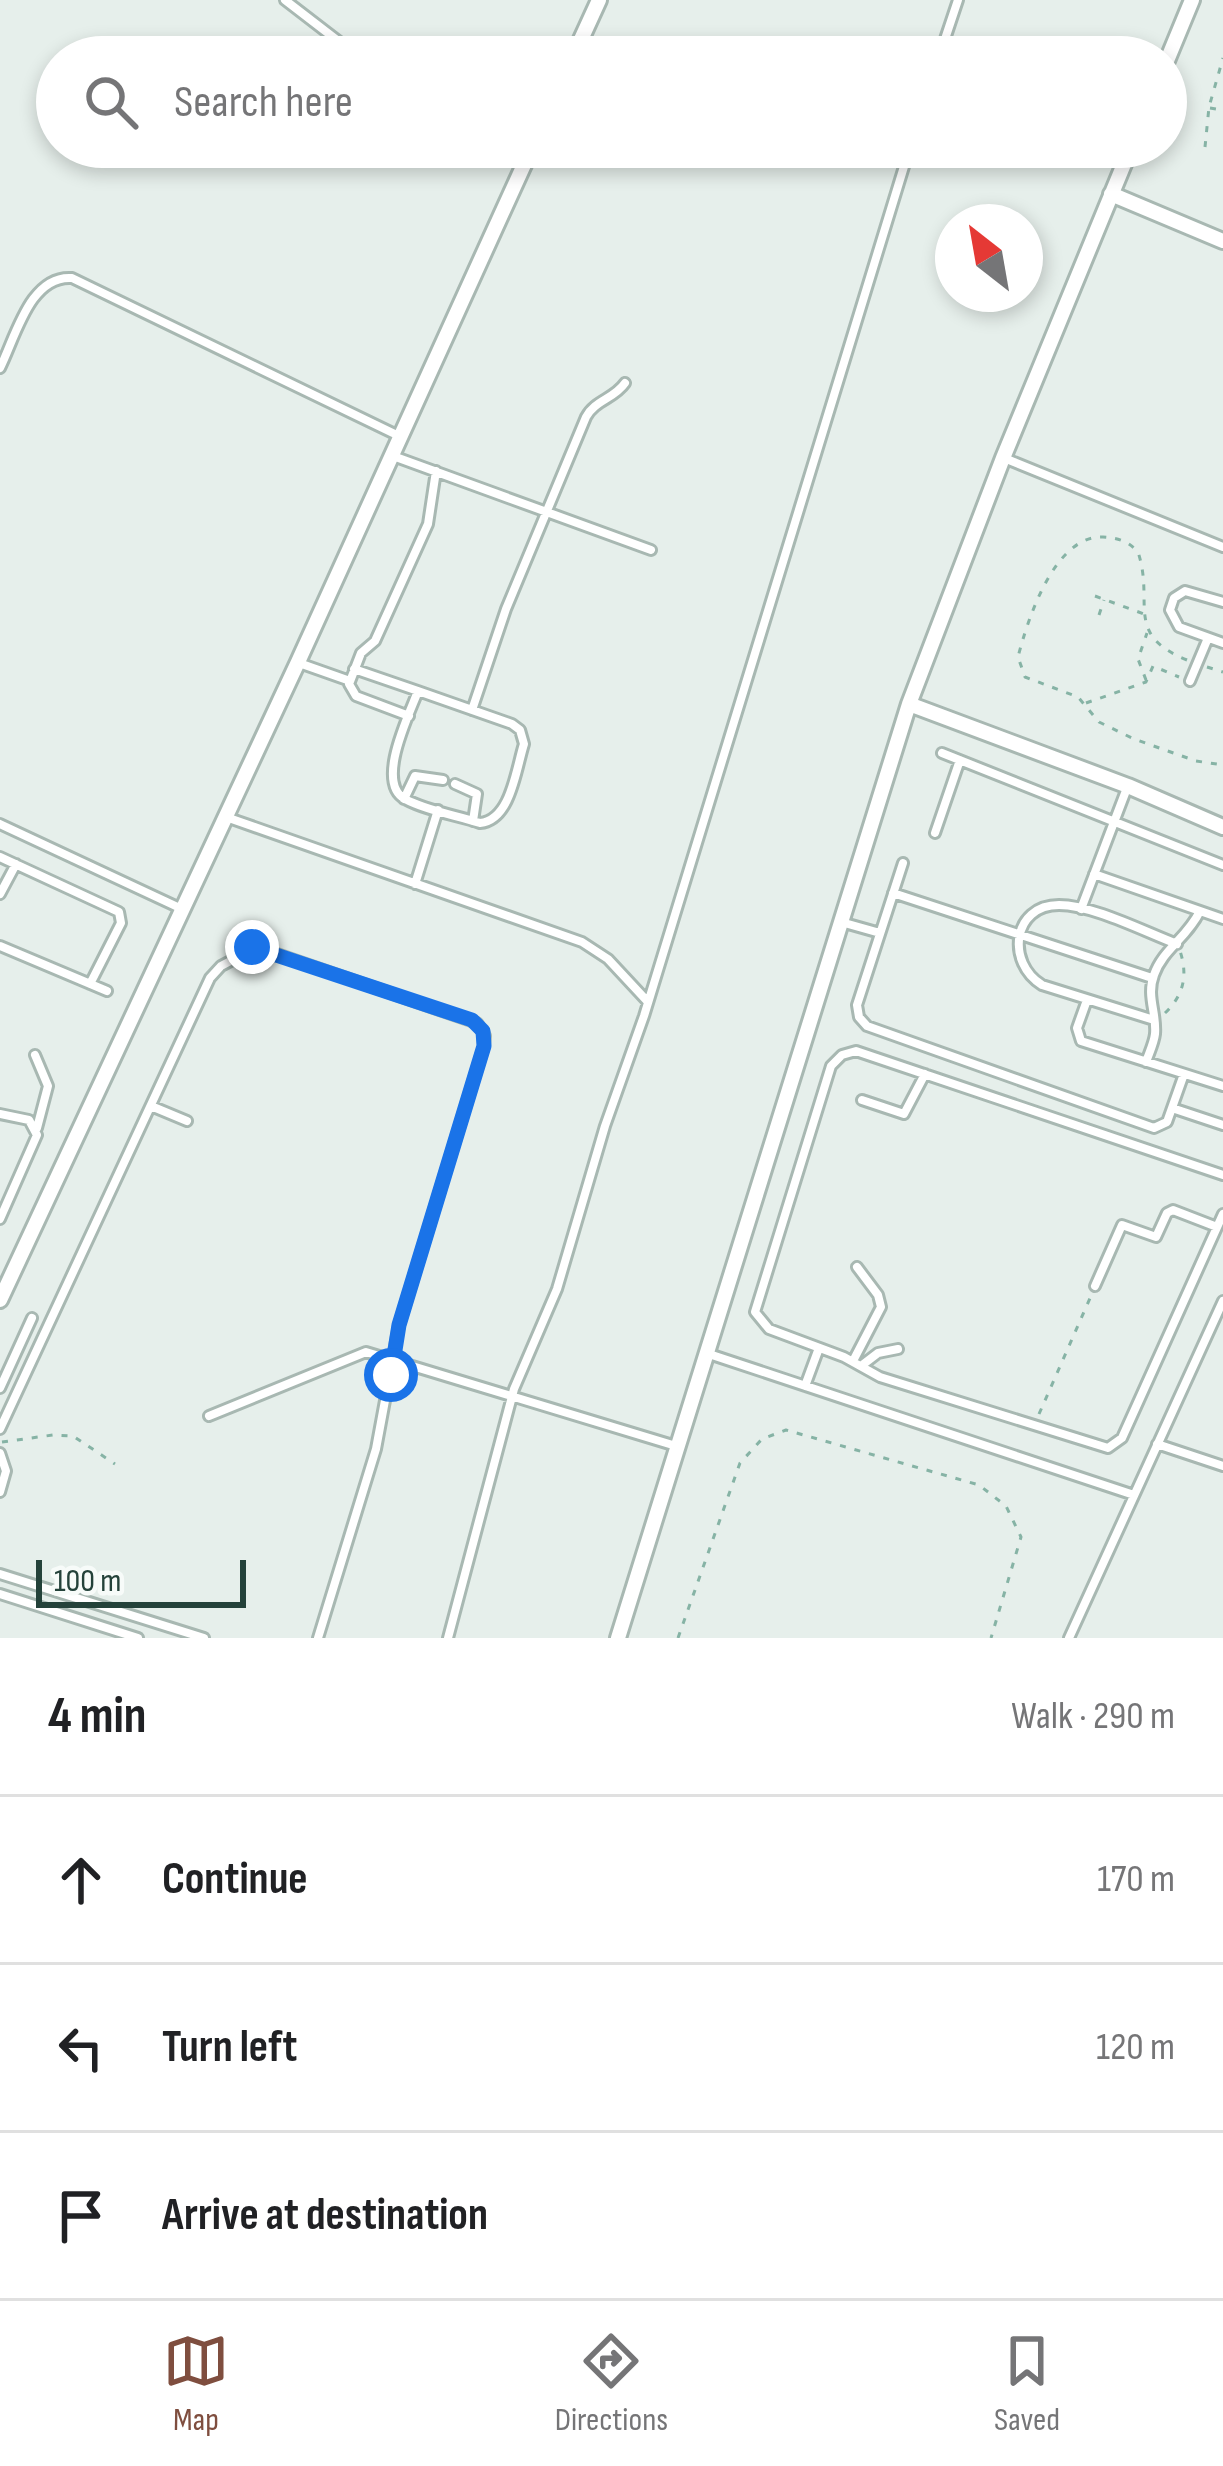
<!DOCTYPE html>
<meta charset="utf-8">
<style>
body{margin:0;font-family:"Sofia Sans Condensed",sans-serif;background:#f2f2f2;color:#202124}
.compass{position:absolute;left:935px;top:204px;width:108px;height:108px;border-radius:50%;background:#fff;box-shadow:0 6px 18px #0003;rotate:329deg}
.scale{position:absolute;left:36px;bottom:30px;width:210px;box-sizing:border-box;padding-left:12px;border:6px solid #24423a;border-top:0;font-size:33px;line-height:42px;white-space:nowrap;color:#24423a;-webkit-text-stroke:9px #f7fbf9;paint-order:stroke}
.stop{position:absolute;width:36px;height:36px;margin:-27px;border:9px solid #1a73e8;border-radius:50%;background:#fff}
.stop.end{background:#1a73e8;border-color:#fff;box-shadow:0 3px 12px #0008}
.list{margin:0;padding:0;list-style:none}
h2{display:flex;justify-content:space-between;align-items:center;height:156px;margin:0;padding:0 48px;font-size:51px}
h2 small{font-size:39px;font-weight:400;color:#757577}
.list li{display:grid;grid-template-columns:78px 1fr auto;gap:36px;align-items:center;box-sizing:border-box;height:168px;padding:0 48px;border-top:3px solid #e0e0e0}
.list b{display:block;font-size:45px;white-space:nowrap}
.list em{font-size:39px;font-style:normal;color:#757577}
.icon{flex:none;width:66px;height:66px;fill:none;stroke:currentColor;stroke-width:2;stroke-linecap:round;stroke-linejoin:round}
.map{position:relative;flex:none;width:1223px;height:1638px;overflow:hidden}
.search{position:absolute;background:#fff;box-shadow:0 6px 18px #0003;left:36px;right:36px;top:36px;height:132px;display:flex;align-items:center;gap:30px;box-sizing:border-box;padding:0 42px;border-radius:66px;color:#757577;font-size:45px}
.sheet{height:660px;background:#fff}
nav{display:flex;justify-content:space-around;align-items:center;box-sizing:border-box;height:168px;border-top:3px solid #e0e0e0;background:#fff;font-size:33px;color:#757577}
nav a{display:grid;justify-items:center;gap:6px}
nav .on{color:#7f4e3f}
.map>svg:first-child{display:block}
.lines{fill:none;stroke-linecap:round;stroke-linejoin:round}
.lane-casing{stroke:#a8b8b2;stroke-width:14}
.street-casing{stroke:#a8b8b2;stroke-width:20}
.path{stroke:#86b3a5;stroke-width:3;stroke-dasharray:6 9;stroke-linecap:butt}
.lane{stroke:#fff;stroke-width:8}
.street{stroke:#fff;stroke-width:14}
.route{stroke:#1a73e8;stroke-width:15}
</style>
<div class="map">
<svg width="1223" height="1638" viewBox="0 0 1223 1638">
<rect width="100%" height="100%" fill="#e6efeb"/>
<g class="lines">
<!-- lane casing -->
<g class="lane-casing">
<path id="lane" d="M285,0L359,57
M939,57L958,0
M500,147L521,167
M0,368C16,336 30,275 72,278L399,436
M393,456L651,550
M1004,458L1223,547
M1223,602L1185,591L1174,598L1170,610L1179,627L1223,643
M299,663L350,681
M354,669L418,691
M1190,681L1208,638
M418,691L512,724L520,730L524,744C516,769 511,820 480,823C456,815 427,811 405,799C375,783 409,715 418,691Z
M472,710L506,609L586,417C595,400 614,399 625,383
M409,716L356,696L349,684L361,653L375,641L428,524L436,471
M942,753L1223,865
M455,784L477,794L473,821
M404,799L415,776L443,780
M226,817L582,942L608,959L648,1002
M0,824L182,909
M935,833L960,760
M0,857L119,912L121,923L90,984
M903,863L857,1005L859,1017L867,1026L1154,1128L1167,1122L1184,1074
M1094,874L1223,919
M415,884L438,810
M893,893L1152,978
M0,894L16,864
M1081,909L1127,788
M841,922L880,933
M0,946L107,991
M1087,1000L1077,1028L1081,1041L1223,1086
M1154,1020L1042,985C1006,963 1012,905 1059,905C1093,905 1145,932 1177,944
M35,1055L48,1086L37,1128
M1146,1062C1149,1053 1154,1043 1155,1034C1157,1013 1146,996 1154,975C1163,949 1187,938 1200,911
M862,1100L904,1114L925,1074
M151,1106L187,1121
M1172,1108L1223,1125
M0,1114L29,1120L37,1135L0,1219
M1223,1175L856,1051L842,1055L831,1066L755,1312L769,1329L844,1357L880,1377L1108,1448L1122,1438L1223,1214
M1095,1286L1122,1225L1156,1237L1167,1213L1173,1210L1217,1227
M709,1354L1134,1495
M853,1361L881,1307L878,1295L857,1267
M861,1366L878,1353L898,1349
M805,1386L819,1348
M0,1388L32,1318
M209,1416L366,1352L676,1446
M0,1429L210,978L221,966L257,947L477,1023L485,1036L484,1046L399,1325L376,1449L318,1638
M1157,1444L1223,1466
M0,1453L6,1471L0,1492
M0,1574L204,1638
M0,1594L138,1638
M448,1638L514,1389L557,1289L605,1126L644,1016L910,147
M1069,1638L1223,1301"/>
</g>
<!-- street casing -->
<g class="street-casing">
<path id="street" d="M573,57L599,0
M1166,63L1192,0
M1111,194L1223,241
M909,704L1128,786L1223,827
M0,1300L298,662L532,147
M618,1638L909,704L1003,458L1131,147"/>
</g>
<!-- path -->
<path class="path" d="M1210,108L1223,110
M1205,147L1209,107L1223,58
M1095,596L1144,614
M1099,615L1104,600
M1187,660C1123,634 1155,603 1138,552C1128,541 1118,538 1103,537C1055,535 1028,618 1018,657L1025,677L1078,697L1099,722L1134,739L1196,761L1223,765
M1207,667L1223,672
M1146,680L1138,659L1147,633
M1086,703L1146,682L1153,666L1179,677
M1165,1013C1184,995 1188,975 1180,951
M1039,1414L1091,1296
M2,1442L53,1435L73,1436L115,1464
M678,1638L740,1463L762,1439L786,1430L979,1485L1006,1506L1021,1537L991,1638"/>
<!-- lane -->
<use href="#lane" class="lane"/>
<!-- street -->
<use href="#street" class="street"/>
</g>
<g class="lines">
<!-- route -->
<path class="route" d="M252,947L472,1020L483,1031L484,1046L399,1325L391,1375"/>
</g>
</svg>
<svg class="compass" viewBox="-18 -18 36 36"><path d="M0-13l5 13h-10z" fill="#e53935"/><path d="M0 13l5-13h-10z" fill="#757577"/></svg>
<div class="scale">100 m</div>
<div class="stop" style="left:391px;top:1375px"></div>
<div class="stop end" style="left:252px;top:947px"></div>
<div class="search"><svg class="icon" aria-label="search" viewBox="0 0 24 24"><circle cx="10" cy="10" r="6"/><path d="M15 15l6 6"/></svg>Search here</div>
</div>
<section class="sheet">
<h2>4 min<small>Walk · 290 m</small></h2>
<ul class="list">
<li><svg class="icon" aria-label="ahead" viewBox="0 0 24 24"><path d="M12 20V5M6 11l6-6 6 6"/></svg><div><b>Continue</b></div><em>170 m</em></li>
<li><svg class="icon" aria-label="left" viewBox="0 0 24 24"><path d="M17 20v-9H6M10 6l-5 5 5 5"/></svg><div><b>Turn left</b></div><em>120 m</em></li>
<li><svg class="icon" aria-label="arrive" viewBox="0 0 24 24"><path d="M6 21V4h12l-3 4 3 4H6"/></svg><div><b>Arrive at destination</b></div></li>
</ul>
</section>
<nav>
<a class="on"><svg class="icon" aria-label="map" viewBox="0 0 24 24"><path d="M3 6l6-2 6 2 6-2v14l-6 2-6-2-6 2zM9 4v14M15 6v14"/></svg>Map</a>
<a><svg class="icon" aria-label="directions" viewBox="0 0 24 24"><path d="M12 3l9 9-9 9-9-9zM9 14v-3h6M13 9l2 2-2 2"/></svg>Directions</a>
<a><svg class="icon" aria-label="saved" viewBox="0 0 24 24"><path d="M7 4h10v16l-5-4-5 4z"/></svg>Saved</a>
</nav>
